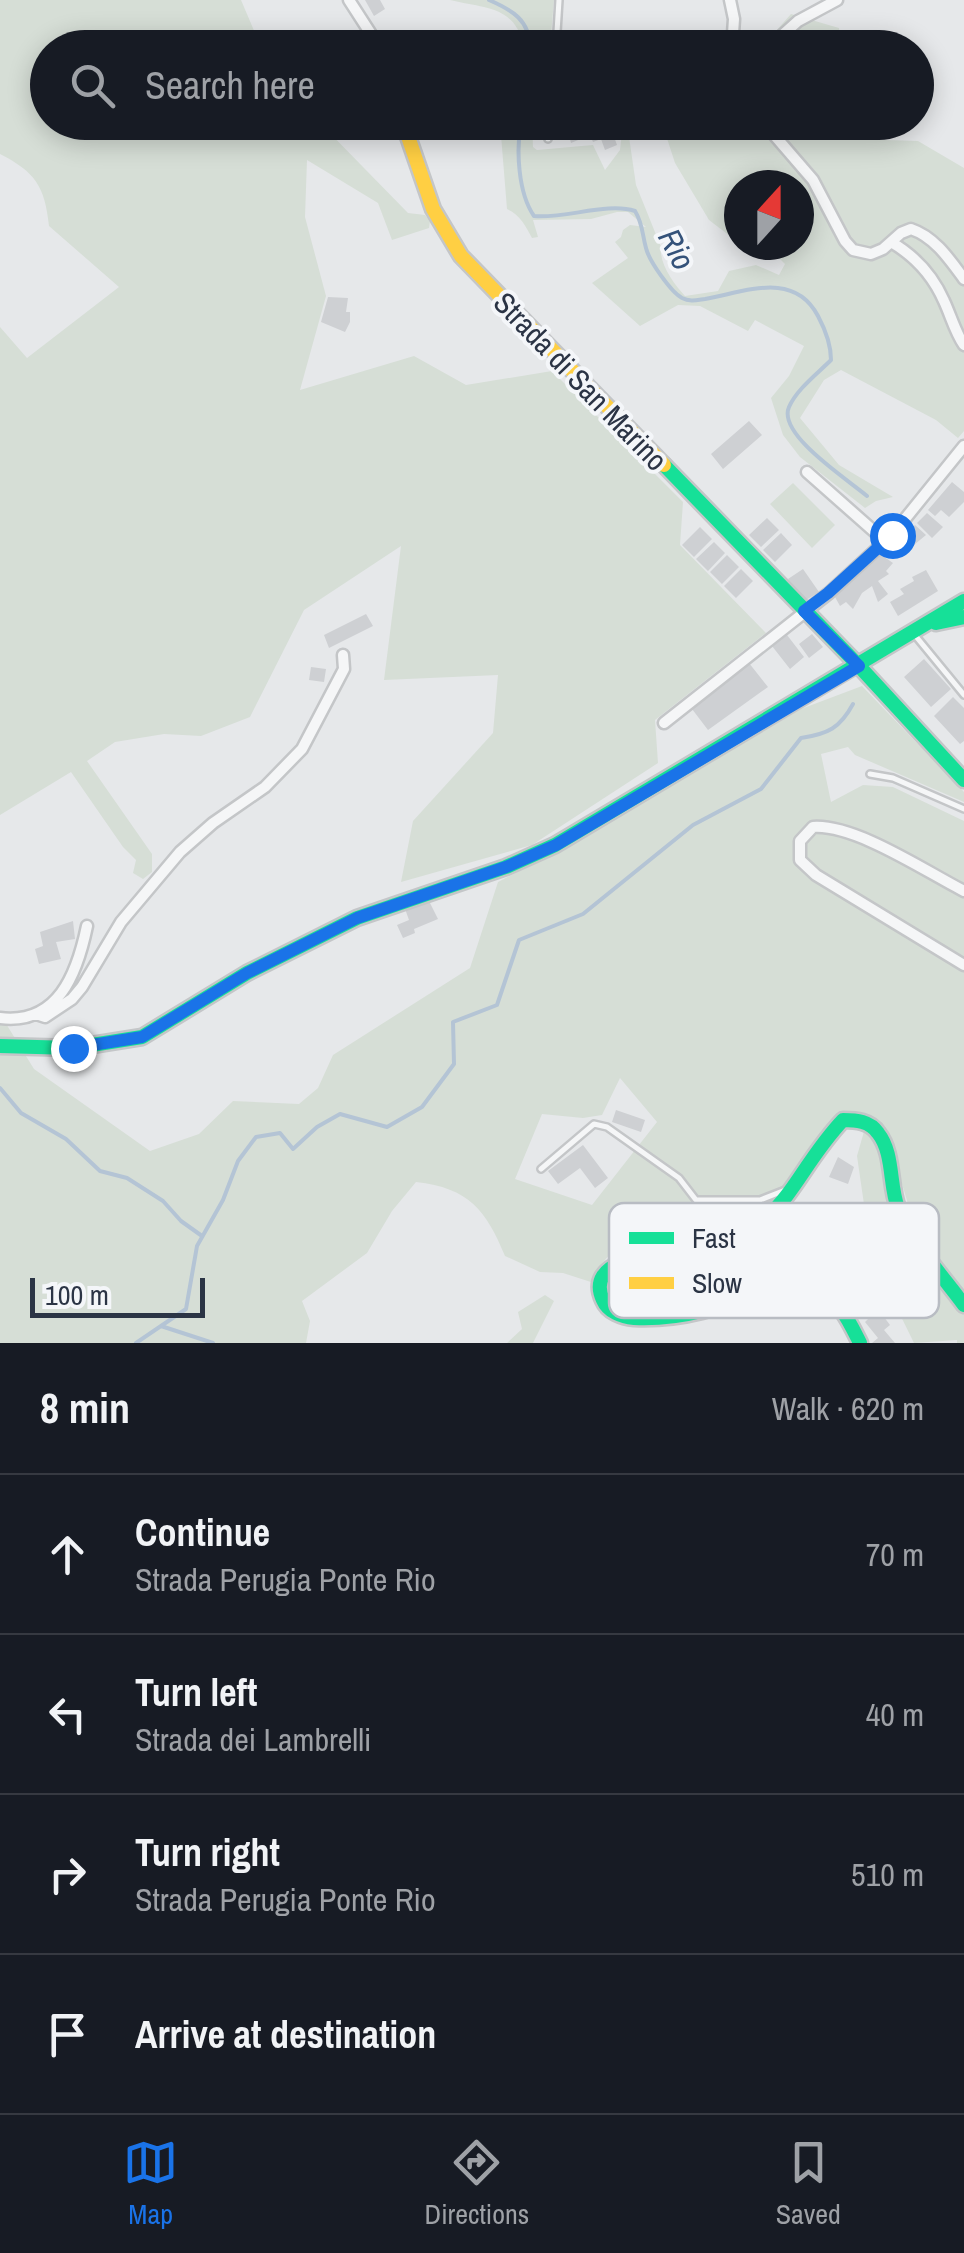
<!DOCTYPE html>
<meta charset="utf-8">
<style>
body{margin:0;font-family:"Archivo Narrow",sans-serif;background:#20242c;color:#f1f3f6}
.compass{position:absolute;left:724px;top:170px;width:90px;height:90px;border-radius:50%;background:#171b24;box-shadow:0 5px 25px #0003;rotate:21deg}
.scale{position:absolute;left:30px;bottom:25px;width:175px;box-sizing:border-box;padding-left:10px;border:5px solid #2b3445;border-top:0;font-size:28px;line-height:35px;white-space:nowrap;color:#2b3445;-webkit-text-stroke:8px #f4f6f9;paint-order:stroke}
.stop{position:absolute;width:30px;height:30px;margin:-22px;border:8px solid #1a73e8;border-radius:50%;background:#fff}
.stop.end{background:#1a73e8;border-color:#fff;box-shadow:0 2px 10px #0008}
.list{margin:0;padding:0;list-style:none}
h2{display:flex;justify-content:space-between;align-items:center;height:130px;margin:0;padding:0 40px;font-size:42px}
h2 small{font-size:32px;font-weight:400;color:#9ea1a6}
.list li{display:grid;grid-template-columns:65px 1fr auto;gap:30px;align-items:center;box-sizing:border-box;height:160px;padding:0 40px;border-top:2px solid #363941}
.list b{display:block;font-size:38px;white-space:nowrap}
.list p{margin:0;font-size:32px;white-space:nowrap;color:#9ea1a6}
.list em{font-size:32px;font-style:normal;color:#9ea1a6}
.icon{flex:none;width:55px;height:55px;fill:none;stroke:currentColor;stroke-width:2;stroke-linecap:round;stroke-linejoin:round}
.map{position:relative;flex:none;width:964px;height:1343px;overflow:hidden}
.search{position:absolute;background:#171b24;box-shadow:0 5px 25px #0003;left:30px;right:30px;top:30px;height:110px;display:flex;align-items:center;gap:25px;box-sizing:border-box;padding:0 35px;border-radius:55px;color:#9ea1a6;font-size:38px}
.sheet{height:770px;background:#171b24}
nav{display:flex;justify-content:space-around;align-items:center;box-sizing:border-box;height:140px;border-top:2px solid #363941;background:#171b24;font-size:28px;color:#9ea1a6}
nav a{display:grid;justify-items:center;gap:5px}
nav .on{color:#1a73e8}
.map>svg:first-child{display:block}
.green{fill:#d6ded6;fill-rule:evenodd}
.lines{fill:none;stroke-linecap:round;stroke-linejoin:round}
.stream{stroke:#b4c4d5;stroke-width:4}
.building{fill:#ced0d3}
.lane-casing{stroke:#c4c6c8;stroke-width:10}
.street-casing{stroke:#c4c6c8;stroke-width:15}
.fast-casing{stroke:#c4c6c8;stroke-width:19}
.slow-casing{stroke:#c4c6c8;stroke-width:19}
.lane{stroke:#f5f6f7;stroke-width:5}
.street{stroke:#f5f6f7;stroke-width:10}
.fast{stroke:#16e098;stroke-width:14}
.slow{stroke:#ffcf43;stroke-width:14}
.route{stroke:#1a73e8;stroke-width:12}
.labels{text-anchor:middle;dominant-baseline:central;stroke-width:8;stroke-linejoin:round;paint-order:stroke}
.street-label{font-size:30px;fill:#2b3445;stroke:#f4f6f9}
.water-label{font-size:32px;font-style:italic;fill:#34527a;stroke:#f4f6f9}
.key{fill:#f4f6f9;stroke:#b8bcc3;stroke-width:2.5}
.key-label{font-size:28px;fill:#2b3445}
</style>
<div class="map">
<svg width="964" height="1343" viewBox="0 0 964 1343">
<rect width="100%" height="100%" fill="#e6e8ea"/>
<!-- green -->
<path class="green" d="M0,0H241L261,47L48,48V122L320,123L408,213L425,215L430,221L429,228L392,240L378,203L307,160L305,217L326,296L300,390L414,356L466,385L552,371L683,502L680,545L766,633L655,720L658,763L532,845L401,882L413,821L493,733L498,675L384,680L401,546L304,610L250,717L201,736L164,734L115,742L87,761L152,854V872L143,879L133,873L136,860L123,847L71,772L0,815V327L27,358L119,287L49,226C45,186 35,172 0,154Z
M450,0H554L550,47H524C515,5 486,9 450,0Z
M791,14L839,28L841,47L761,48Z
M500,123H532L533,147L537,150L593,145L605,170L620,150L623,123H627L636,185L661,247C659,264 674,284 685,296L718,291L729,271L756,265L779,275L785,264L776,255L772,245H799V185H739V243L709,220L675,163L662,123H848L850,139L918,141L964,168V431L958,438L936,420L841,370L824,380L800,418L839,465L893,497L876,501L865,508L800,457L783,435L771,398L789,376L804,346L755,320L748,331L700,306L678,305L640,326L592,283L628,258L615,242L621,237L623,230L630,225L646,227L628,212H617L591,219L533,220L538,237L532,238C526,226 519,214 507,209Z
M793,483L835,525L812,548L770,504Z
M862,686L964,792V802L855,755L848,747L821,754L831,802L863,785L893,787L964,821V1296L912,1217L892,1151L879,1123L846,1112L826,1130L776,1203L754,1227L695,1243L611,1253L599,1267L594,1283L563,1273L540,1272L505,1256C486,1210 469,1188 416,1182L392,1211L367,1253L302,1301L310,1321L306,1343H0V1014L34,1069L150,1151L199,1134L233,1101L299,1104L318,1088L333,1055L470,968L498,882L584,838L801,709ZM620,1078L657,1122L592,1205L515,1179L542,1114L583,1118L602,1115Z
M865,1128L881,1142L887,1197L896,1216L964,1313V1343H957V1340L914,1343L887,1288L888,1257L867,1225L857,1156Z
M545,1295L554,1301L533,1343H507L522,1329L518,1312Z"/>
<g class="lines">
<!-- stream -->
<path class="stream" d="M489,0C512,10 530,20 530,48
M521,122C516,150 518,193 534,216C565,219 607,202 635,211C643,224 642,234 646,248C649,261 671,292 682,298C690,302 697,300 705,299C745,292 794,270 818,316C826,331 831,344 831,360C817,374 797,389 789,407C777,434 847,479 867,496
M0,1088L21,1113L66,1139L100,1171L127,1178L163,1201L181,1221L202,1236
M161,1326L213,1343
M136,1343L186,1309L197,1246L223,1200L238,1161L256,1137L280,1133L293,1149L317,1127L340,1114L387,1127L422,1107L454,1064L453,1022L497,1005L519,940L583,914L693,825L761,789L801,738C828,734 840,728 853,704"/>
</g>
<!-- building -->
<path class="building" d="M365,0H380L385,9L374,16Z
M580,122V127L594,122H617L619,132L613,134L617,145L605,150L601,139L593,142L590,135L571,143L566,124Z
M328,297L348,298L346,312H350V322L345,332L321,322Z
M749,421L762,435L723,469L711,454Z
M952,482L964,492V502L949,517L941,510L935,516L928,510Z
M927,513L943,527L932,538L917,523Z
M767,518L779,530L761,547L749,535Z
M915,525L926,535L903,554L900,542Z
M700,527L712,539L694,557L682,545Z
M781,533L792,545L775,562L763,550Z
M714,542L725,553L708,571L696,559Z
M880,554L893,563L886,571L889,574L878,581L888,594L878,602L872,586L862,593L853,609L846,602L840,606L835,597Z
M727,555L739,567L722,584L710,572Z
M741,569L753,581L736,598L724,586Z
M803,569L819,592L803,602L788,579Z
M926,570L938,591L898,616L890,602L904,594L900,589L914,581L912,577Z
M366,614L373,626L329,648L324,635Z
M812,634L823,647L809,658L799,644Z
M787,635L804,657L790,669L772,646Z
M924,659L951,689L931,707L904,677Z
M749,663L768,687L708,730L692,709Z
M311,667L326,669L324,682L309,680Z
M953,697L964,708V741L960,744L934,716Z
M427,897L438,919L414,929L415,933L403,938L397,925L409,920L404,906Z
M73,921L75,939L56,942L61,959L39,964L35,949L43,946L40,932Z
M616,1110L645,1120L641,1132L612,1122Z
M583,1145L608,1178L595,1188L580,1168L558,1184L548,1171Z
M838,1157L854,1167L848,1184L829,1177Z
M878,1309L890,1325L884,1330L895,1343H872L878,1338L865,1322Z"/>
<g class="lines">
<!-- lane casing -->
<g class="lane-casing">
<path id="lane" d="M556,48L559,0
M548,122V139
M914,634L964,695
M870,774L893,778L964,809
M541,1169L594,1124L607,1127L679,1178L696,1200H760L788,1189
M684,1251L691,1263L764,1251"/>
</g>
<!-- street casing -->
<g class="street-casing">
<path id="street" d="M349,0L380,48
M730,0L734,19L732,48
M768,48L798,21L837,0
M763,122L813,180L845,241L853,250L871,254L883,249L901,233L911,229C935,237 950,260 964,279
M891,242C915,256 933,276 944,301C951,316 955,332 964,345
M807,472L885,541
M664,723L829,593L892,535L964,446
M964,891C925,871 855,824 813,827L800,841V860L816,875L964,965
M36,1014L45,1017L72,999L82,987L121,922L180,852L213,823L265,787L302,749L344,669L343,655
M0,1018C58,1025 77,974 87,926"/>
</g>
<!-- fast casing -->
<g class="fast-casing">
<path id="fast" d="M664,465L859,666L964,780
M936,623L964,617
M0,1046L73,1048L142,1037L247,973L357,918L506,867L555,845L964,601
M860,1343C849,1321 837,1294 812,1287C774,1275 738,1302 702,1311C682,1316 656,1319 634,1318C622,1317 608,1312 603,1300C581,1253 677,1252 701,1247C788,1230 790,1176 843,1120C856,1120 870,1121 878,1133C894,1153 889,1185 898,1208C913,1244 941,1274 964,1305"/>
</g>
<!-- slow casing -->
<g class="slow-casing">
<path id="slow" d="M403,122L433,209L461,256L664,465"/>
</g>
<!-- lane -->
<use href="#lane" class="lane"/>
<!-- street -->
<use href="#street" class="street"/>
<!-- fast -->
<use href="#fast" class="fast"/>
<!-- slow -->
<use href="#slow" class="slow"/>
</g>
<g class="lines">
<!-- route -->
<path class="route" d="M73,1048L142,1037L247,973L357,918L506,867L556,845L859,666L804,611L828,593L892,535"/>
</g>
<g class="labels">
<!-- street labels -->
<g class="street-label">
<text transform="translate(581 381) rotate(46)">Strada di San Marino</text>
</g>
<!-- water labels -->
<g class="water-label">
<text transform="translate(677 249) rotate(62)">Rio</text>
</g>
</g>
<!-- legend -->
<rect x="609" y="1203" width="330" height="115" rx="15" class="key"/>
<rect x="629" y="1232" width="45" height="12" fill="#16e098"/>
<rect x="629" y="1277" width="45" height="12" fill="#ffcf43"/>
<g class="key-label">
<text x="692" y="1248">Fast</text>
<text x="692" y="1293">Slow</text>
</g>
</svg>
<svg class="compass" viewBox="-18 -18 36 36"><path d="M0-13l5 13h-10z" fill="#e53935"/><path d="M0 13l5-13h-10z" fill="#9ea1a6"/></svg>
<div class="scale">100 m</div>
<div class="stop" style="left:892px;top:535px"></div>
<div class="stop end" style="left:73px;top:1048px"></div>
<div class="search"><svg class="icon" aria-label="search" viewBox="0 0 24 24"><circle cx="10" cy="10" r="6"/><path d="M15 15l6 6"/></svg>Search here</div>
</div>
<section class="sheet">
<h2>8 min<small>Walk · 620 m</small></h2>
<ul class="list">
<li><svg class="icon" aria-label="ahead" viewBox="0 0 24 24"><path d="M12 20V5M6 11l6-6 6 6"/></svg><div><b>Continue</b><p>Strada Perugia Ponte Rio</p></div><em>70 m</em></li>
<li><svg class="icon" aria-label="left" viewBox="0 0 24 24"><path d="M17 20v-9H6M10 6l-5 5 5 5"/></svg><div><b>Turn left</b><p>Strada dei Lambrelli</p></div><em>40 m</em></li>
<li><svg class="icon" aria-label="right" viewBox="0 0 24 24"><path d="M7 20v-9h11M14 6l5 5-5 5"/></svg><div><b>Turn right</b><p>Strada Perugia Ponte Rio</p></div><em>510 m</em></li>
<li><svg class="icon" aria-label="arrive" viewBox="0 0 24 24"><path d="M6 21V4h12l-3 4 3 4H6"/></svg><div><b>Arrive at destination</b></div></li>
</ul>
</section>
<nav>
<a class="on"><svg class="icon" aria-label="map" viewBox="0 0 24 24"><path d="M3 6l6-2 6 2 6-2v14l-6 2-6-2-6 2zM9 4v14M15 6v14"/></svg>Map</a>
<a><svg class="icon" aria-label="directions" viewBox="0 0 24 24"><path d="M12 3l9 9-9 9-9-9zM9 14v-3h6M13 9l2 2-2 2"/></svg>Directions</a>
<a><svg class="icon" aria-label="saved" viewBox="0 0 24 24"><path d="M7 4h10v16l-5-4-5 4z"/></svg>Saved</a>
</nav>
